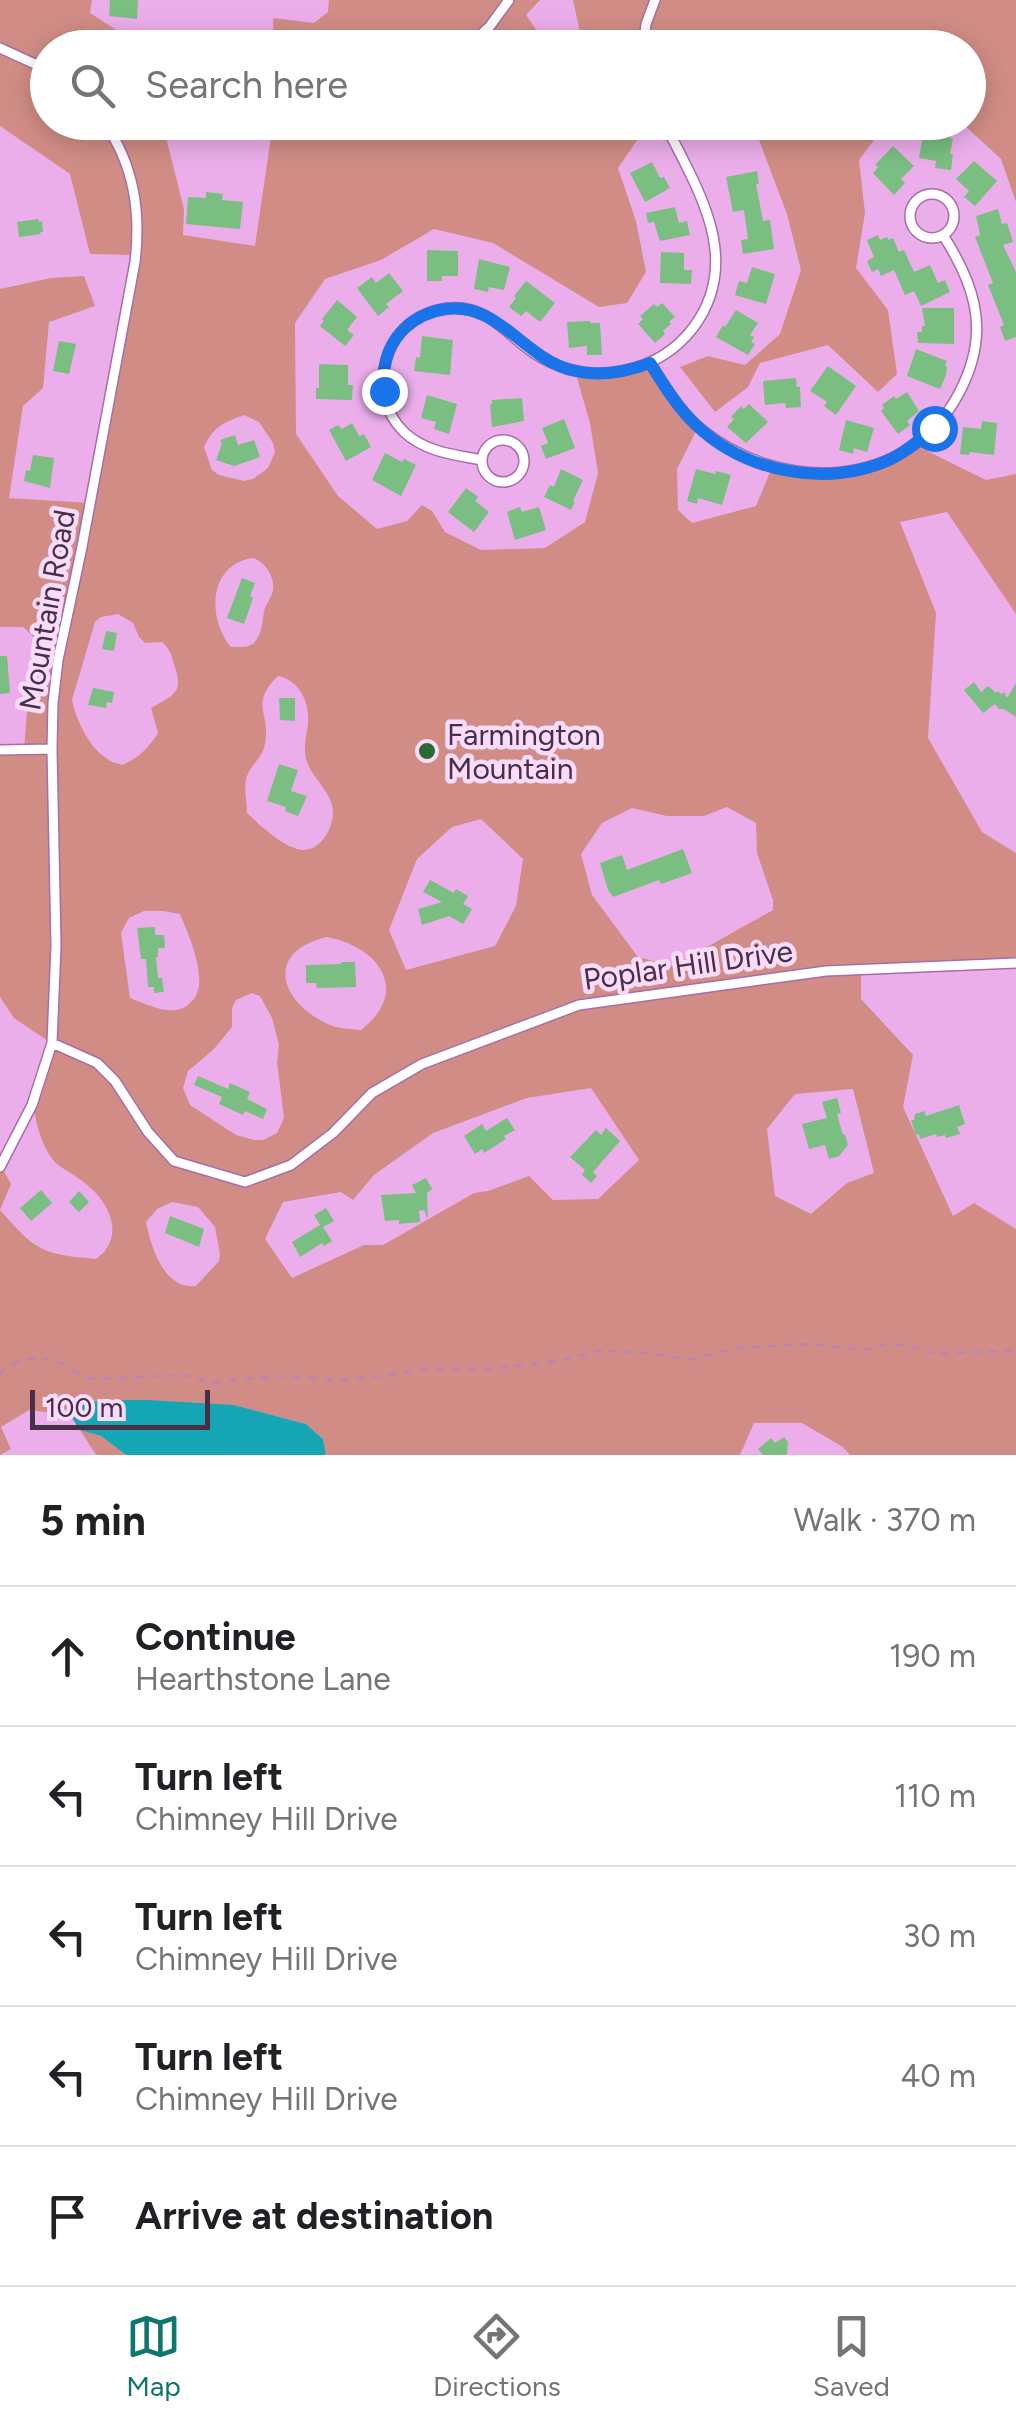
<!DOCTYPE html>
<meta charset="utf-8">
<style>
body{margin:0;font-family:Figtree,sans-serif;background:#f2f2f2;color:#202124}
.scale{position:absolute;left:30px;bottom:25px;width:180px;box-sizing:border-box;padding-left:10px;border:5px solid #472f47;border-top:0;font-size:28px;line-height:35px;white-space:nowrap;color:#472f47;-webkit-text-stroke:8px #fbdbfa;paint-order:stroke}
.stop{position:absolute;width:30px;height:30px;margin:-22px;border:8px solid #1a73e8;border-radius:50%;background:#fff}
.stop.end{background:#1a73e8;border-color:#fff;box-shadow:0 2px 10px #0008}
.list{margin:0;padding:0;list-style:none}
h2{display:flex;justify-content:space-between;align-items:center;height:130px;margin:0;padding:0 40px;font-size:42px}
h2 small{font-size:32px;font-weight:400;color:#757577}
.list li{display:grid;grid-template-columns:65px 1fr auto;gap:30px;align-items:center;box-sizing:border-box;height:140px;padding:0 40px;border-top:2px solid #e0e0e0}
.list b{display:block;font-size:38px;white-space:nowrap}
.list p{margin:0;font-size:32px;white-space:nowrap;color:#757577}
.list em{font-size:32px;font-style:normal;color:#757577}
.icon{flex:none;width:55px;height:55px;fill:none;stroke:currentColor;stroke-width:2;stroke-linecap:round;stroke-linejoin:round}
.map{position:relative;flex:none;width:1016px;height:1455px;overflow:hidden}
.search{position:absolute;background:#fff;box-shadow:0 5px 25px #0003;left:30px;right:30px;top:30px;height:110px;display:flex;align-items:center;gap:25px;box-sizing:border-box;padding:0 35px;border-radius:55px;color:#757577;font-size:38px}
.sheet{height:830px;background:#fff}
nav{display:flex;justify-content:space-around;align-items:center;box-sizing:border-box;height:140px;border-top:2px solid #e0e0e0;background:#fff;font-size:28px;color:#757577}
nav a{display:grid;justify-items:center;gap:5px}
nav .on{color:#0f766e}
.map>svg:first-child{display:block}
.green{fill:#d18d85;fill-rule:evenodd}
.water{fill:#15a5b5}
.building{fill:#7abe82}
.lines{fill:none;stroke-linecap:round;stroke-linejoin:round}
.minor-casing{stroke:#a66da6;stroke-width:12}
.path{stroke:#b785b6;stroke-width:2.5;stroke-dasharray:8 8;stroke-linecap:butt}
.minor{stroke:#fff;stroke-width:9}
.route{stroke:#1a73e8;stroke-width:12}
.poi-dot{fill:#296a34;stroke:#fbdbfa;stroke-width:4}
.labels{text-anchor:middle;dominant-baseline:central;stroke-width:9;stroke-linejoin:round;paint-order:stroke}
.street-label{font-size:30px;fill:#472f47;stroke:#fbdbfa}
.poi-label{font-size:30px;fill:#472f47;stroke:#fbdbfa;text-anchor:start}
</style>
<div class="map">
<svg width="1016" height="1455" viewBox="0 0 1016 1455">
<rect width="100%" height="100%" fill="#ecaeeb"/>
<!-- green -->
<path class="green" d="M0,0H92L90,13L132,40L154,39L156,47L48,48V122L153,123L167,141L184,209L183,235L255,246L273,123H658L644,130L618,168L636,221L646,272L627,303L599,307L493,243L434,229L381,260L325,279L295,323L296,434L338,496L377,529L407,521L422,505L432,511L445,532L481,550L545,548L585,522L598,473L590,423L575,371L595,374L650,363L698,427L677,469L678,510L692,523L756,506L772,467L789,471L866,468L915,445L986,480L1016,474V614L947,512L900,522L936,613L928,738L982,832L1016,853V963L861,970V999L913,1055L903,1107L953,1216L974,1203L1016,1229V1455H850L843,1447L802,1423H754L740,1455H326L323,1439L306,1424L234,1405L78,1404L70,1415L29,1410L1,1427L11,1449L0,1455V1164L11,1184L0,1210C36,1251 41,1254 96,1259C106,1252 110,1245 112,1234C115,1211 96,1190 78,1178C70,1172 59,1167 53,1160C43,1148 36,1124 34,1109C31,1094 46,1059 51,1043L14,1018L0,997V750L24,749L33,636L23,627H0V289L51,278L84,276L95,306L49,322L43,388L23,406L9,498L90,503L135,255L90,254L70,174L0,126ZM244,415L259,422L273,443L275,452L268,468L253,479L244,481L219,475L212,470L204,447C214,426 223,423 244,415ZM253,558C265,562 275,577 273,590C272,598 265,604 264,612C262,623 262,634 254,643C248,648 239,647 231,647C207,619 208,564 253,558ZM118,614L133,623L139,637L145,643L162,642C170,649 171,654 174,664C184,693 175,694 151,708L158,733C148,748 139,758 122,765C116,763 110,762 106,758C89,747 76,720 72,700L95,622L101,617ZM278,676C299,680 310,702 308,723C307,736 302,749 307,762C312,776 326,788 331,802C339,821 321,856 297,849C278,843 261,826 247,813C247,803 244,789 246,780C248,767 263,758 265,744C271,713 249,704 278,676ZM727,807L756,823L757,853L773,900V910L673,966L638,957L592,895L581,854L602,823L632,808L667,816H704ZM481,819L523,859L516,906L495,946L406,970L389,930L417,859L452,827ZM144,911H163L180,914C189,936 212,985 190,1003C184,1009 177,1011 168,1010C155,1009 143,1003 130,998L121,933L129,918ZM327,937C379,947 411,991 361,1030C351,1029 340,1029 330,1025C280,1003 263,952 327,937ZM252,993L260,996L272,1018L279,1045L277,1062L284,1118L277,1133L263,1140H254L236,1135L190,1105L183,1088L188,1071L214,1049L232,1027V1008L236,1000ZM591,1088L639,1160L598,1199L553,1200L529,1176L488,1191L474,1193L383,1245H364L292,1278L265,1239L283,1202L341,1192L353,1200L374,1175L433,1133L527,1098ZM853,1089L874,1173L847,1183L811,1214L775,1196L767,1129L795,1094ZM172,1202L198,1207L215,1227L220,1254L219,1261L196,1286C164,1290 151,1247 146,1222L157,1209Z
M329,0H540L526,15L537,31L541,47H274L273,18L314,23L328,12Z
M573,0H1016V202L1001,159L962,123L968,122V48L583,47Z
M747,123H899L884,127L859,160L865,213L856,268L888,310L897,374L878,392L828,345L760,363L748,387L715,412L680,367L708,356L745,365L780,334L801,270L787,214L759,140Z
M80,1430L101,1436L126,1455H96Z"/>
<!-- water -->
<path class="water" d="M109,1400H148L234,1405L306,1424L323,1439L326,1455H126L101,1436L80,1430L70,1415L78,1404Z"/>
<!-- building -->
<path class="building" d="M110,0H138L137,19L109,16Z
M923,134L940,137V134L951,135L950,138L953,139L950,154H953L951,170L935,168L936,161L919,158Z
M893,146L914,166L901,179L905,183L894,195L873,173L878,167L875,165Z
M974,161L997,181L975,206L964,197L969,191L956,179Z
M652,162L660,178L664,177L670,188L645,202L630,173Z
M757,171L759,184H756L763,221L770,220L774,249L743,254L741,240L748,239L744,210L733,212L726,177Z
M206,192L223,194L222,200L243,202L240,229L186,224L188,197L206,198Z
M675,207L679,223L687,221L690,235L660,241L654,222L648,223L646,213Z
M998,209L1002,224L1007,223L1013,242L1003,245L1016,272V337L1005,341L1000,327L1004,325L988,285L993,283L975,237L980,235L976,216Z
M38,219L39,222L42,221L43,232H40L41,234L19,237L17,222Z
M878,235L880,240L887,237L889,240L893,238L899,252L904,250L914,272L930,265L938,283L945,280L950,292L921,306L914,291L905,295L894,270L881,276L878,269L872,272L867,261L874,257L867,240Z
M427,250L458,251V276H442V281H427Z
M661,252L684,253V270H692L691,284L660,283Z
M479,259L510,267L504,290L489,287L488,292L474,289Z
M752,267L775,274L766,304L735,295L739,281L747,283Z
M389,273L403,291L386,304L389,307L378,316L357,288L372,277L376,283Z
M526,281L555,303L540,322L526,311L521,316L509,307L516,298L514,296Z
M337,300L357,317L347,330L354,335L345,346L320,326L324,321L322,319Z
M662,303L675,317L669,322L671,324L663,331L665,334L655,343L638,324L643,319L640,316L654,304L657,307Z
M922,308H954V344L918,343L917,332H922V326H925Z
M736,310L758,323L750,335L754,337L751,342L755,344L748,355L716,337L723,325L725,327Z
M590,321V323H600L602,355H587V346L569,348L567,322Z
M422,336L453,340L450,375L414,371L416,357L420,358Z
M59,341L76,344L69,374L53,371Z
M916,349L947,361L945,366L947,367L946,375L940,389L907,376Z
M319,364L348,365V385H353L352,400L316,399V388H319Z
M828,366L856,386L836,415L824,406L827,402L810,391Z
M796,378L797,387H800L801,407L786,408L785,403L765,405L763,381Z
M907,392L919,411L907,421L910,425L898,434L881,411L884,408L882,405L894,396L896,399Z
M427,395L457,404L449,434L434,429L436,422L421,418Z
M522,398L524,421L492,427L490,404H492V400Z
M749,404L768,422L746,443L727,427L734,419L731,417L741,406L744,409Z
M564,419L575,448L546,459L541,446L548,443L542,428Z
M846,420L874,428L867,452L854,448L853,454L839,450Z
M982,421L997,423L994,455L970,452L969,455L960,454L963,427L981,429Z
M352,423L359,436L364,434L371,447L346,461L329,430L338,425L342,429Z
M235,435L238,445L254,440L260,457L234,466L216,460L222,444L220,440Z
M385,453L402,462L404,459L416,465L401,496L372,480Z
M33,455L54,458L50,488L24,481L26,470L30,471Z
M561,469L583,480L573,501L575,502L571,510L544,497L550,485L554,487Z
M696,469L715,474L716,471L731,475L722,505L698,498L697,504L687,501Z
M466,488L478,497L475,501L489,512L474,532L448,512Z
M520,507L522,512L539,507L546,530L515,540L507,512Z
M242,578L255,583L250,596L253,598L244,624L227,618Z
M106,631L117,633L114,651L102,649Z
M0,656H7L10,693L0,694Z
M974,682L981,692L988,686L996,693L998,691L1001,694L1004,692L1007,698L1016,683V717L1004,709H999L995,704L983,713L964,690Z
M93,688L114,692L112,703L107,702L106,708L88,705Z
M279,698H295V721L280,720Z
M279,764L298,770L291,791L307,796L298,816L285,811L286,807L267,801Z
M683,849L692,873L661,884L659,880L613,897L608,890L600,863L622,855L627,870Z
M430,880L454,893L456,889L468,896L463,904L472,909L463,924L449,916L422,925L418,909L442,902L423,892Z
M155,927V935H164L165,948H158V957H156L158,978H162L164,992L154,993V987H148L146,959H141L137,928Z
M341,962H355L356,987L317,988L316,983H306V965L341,964Z
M198,1076L228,1089L230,1083L250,1092L247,1099L267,1109L263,1119L245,1111L243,1115L219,1104L222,1097L194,1085Z
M837,1098L841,1113L837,1114L843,1135L845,1134L848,1145L839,1156L829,1159L825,1145L809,1149L802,1124L827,1118L822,1102Z
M959,1105L965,1124L957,1127L960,1134L946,1138L945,1135L937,1137L936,1134L920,1139L919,1134L916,1135L911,1120H914L915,1114L924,1111L926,1116Z
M507,1118L515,1130L504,1136L506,1139L484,1153L482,1149L475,1154L464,1136L482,1124L486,1131Z
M606,1128L620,1141L593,1172L597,1176L591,1183L582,1175L585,1170L570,1157L596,1130L601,1135Z
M426,1178L432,1189L427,1193L428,1219L424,1210L419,1211L420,1222L399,1224V1220L385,1221L381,1195L416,1193L412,1185Z
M41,1190L52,1203L31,1221L20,1208Z
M79,1191L89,1202L79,1212L69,1202Z
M326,1208L334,1221L323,1227L332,1241L324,1246L322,1243L300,1257L292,1242L320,1225L314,1215Z
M170,1216L204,1229L199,1247L165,1233Z
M784,1437L788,1442L787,1455H763L758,1449L771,1438L775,1443Z"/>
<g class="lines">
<!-- minor casing -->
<g class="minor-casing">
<path id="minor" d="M0,48L48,70
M466,48L490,26L509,0
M643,48L646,24L655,0
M910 216a22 22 0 1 1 44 0a22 22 0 1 1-44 0Z
M650,363C665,386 680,412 701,429C780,494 908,491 959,393C974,365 981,336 974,304C969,279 957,257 943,235
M482 461a21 21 0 1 1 42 0a21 21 0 1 1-42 0Z
M482,460C455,455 425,452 404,432C365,394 383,323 437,310C489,298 504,337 542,358C592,386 658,374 693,328C745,259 696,187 664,122
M0,750L52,749
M52,1043L97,1063L115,1081L148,1132L174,1161L245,1182L291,1165L333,1133L372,1093L422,1064L579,1005L826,971L1016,963
M0,1167L32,1105L52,1043L56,946L52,749L53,703L58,660L82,547L135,262C141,211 134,165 104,122"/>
</g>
<!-- path -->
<path class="path" d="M0,1375C12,1355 46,1355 66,1365C77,1371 81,1377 94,1379L183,1375L214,1383L251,1378L284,1376L341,1380L391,1375L416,1369H490L562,1360L603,1350L665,1355L689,1360L736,1348L809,1344L864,1350L886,1344L904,1345L937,1354L1016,1350"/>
<!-- minor -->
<use href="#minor" class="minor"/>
</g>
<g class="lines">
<!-- route -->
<path class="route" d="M384,391C382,368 387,345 405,328C417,317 431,311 446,309C500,302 524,360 575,371C601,377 626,372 650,363C664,385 677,407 696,425C746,473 828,488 891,459C907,451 921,439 934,428"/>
</g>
<!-- markers -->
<circle class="poi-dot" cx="427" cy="751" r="10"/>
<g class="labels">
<!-- street labels -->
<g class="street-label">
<text transform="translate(47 610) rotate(-80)">Mountain Road</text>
<text transform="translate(688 965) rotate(-8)">Poplar Hill Drive</text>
</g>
<!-- poi labels -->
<g class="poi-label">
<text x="447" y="734">Farmington<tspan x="447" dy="34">Mountain</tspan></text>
</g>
</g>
</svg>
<div class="scale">100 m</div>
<div class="stop" style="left:934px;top:428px"></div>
<div class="stop end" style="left:384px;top:391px"></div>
<div class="search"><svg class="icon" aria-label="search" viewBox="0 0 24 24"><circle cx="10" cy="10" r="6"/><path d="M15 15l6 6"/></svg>Search here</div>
</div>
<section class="sheet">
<h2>5 min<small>Walk · 370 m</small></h2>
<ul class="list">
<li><svg class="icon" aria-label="ahead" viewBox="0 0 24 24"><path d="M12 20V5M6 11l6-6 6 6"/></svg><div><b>Continue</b><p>Hearthstone Lane</p></div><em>190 m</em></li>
<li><svg class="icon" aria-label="left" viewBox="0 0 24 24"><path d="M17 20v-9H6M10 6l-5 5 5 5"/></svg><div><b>Turn left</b><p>Chimney Hill Drive</p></div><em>110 m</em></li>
<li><svg class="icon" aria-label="left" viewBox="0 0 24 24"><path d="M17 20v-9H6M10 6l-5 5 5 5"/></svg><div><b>Turn left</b><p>Chimney Hill Drive</p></div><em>30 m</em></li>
<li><svg class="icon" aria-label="left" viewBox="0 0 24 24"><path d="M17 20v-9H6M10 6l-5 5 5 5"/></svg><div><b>Turn left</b><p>Chimney Hill Drive</p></div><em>40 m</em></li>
<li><svg class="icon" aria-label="arrive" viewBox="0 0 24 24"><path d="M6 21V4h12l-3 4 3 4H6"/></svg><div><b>Arrive at destination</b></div></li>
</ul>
</section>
<nav>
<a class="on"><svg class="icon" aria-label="map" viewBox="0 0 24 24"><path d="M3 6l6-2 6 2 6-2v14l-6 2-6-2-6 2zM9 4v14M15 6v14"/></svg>Map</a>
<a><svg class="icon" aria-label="directions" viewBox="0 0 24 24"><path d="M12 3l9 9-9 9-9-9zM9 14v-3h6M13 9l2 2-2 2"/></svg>Directions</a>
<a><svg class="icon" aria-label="saved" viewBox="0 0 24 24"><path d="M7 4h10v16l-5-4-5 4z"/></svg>Saved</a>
</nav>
